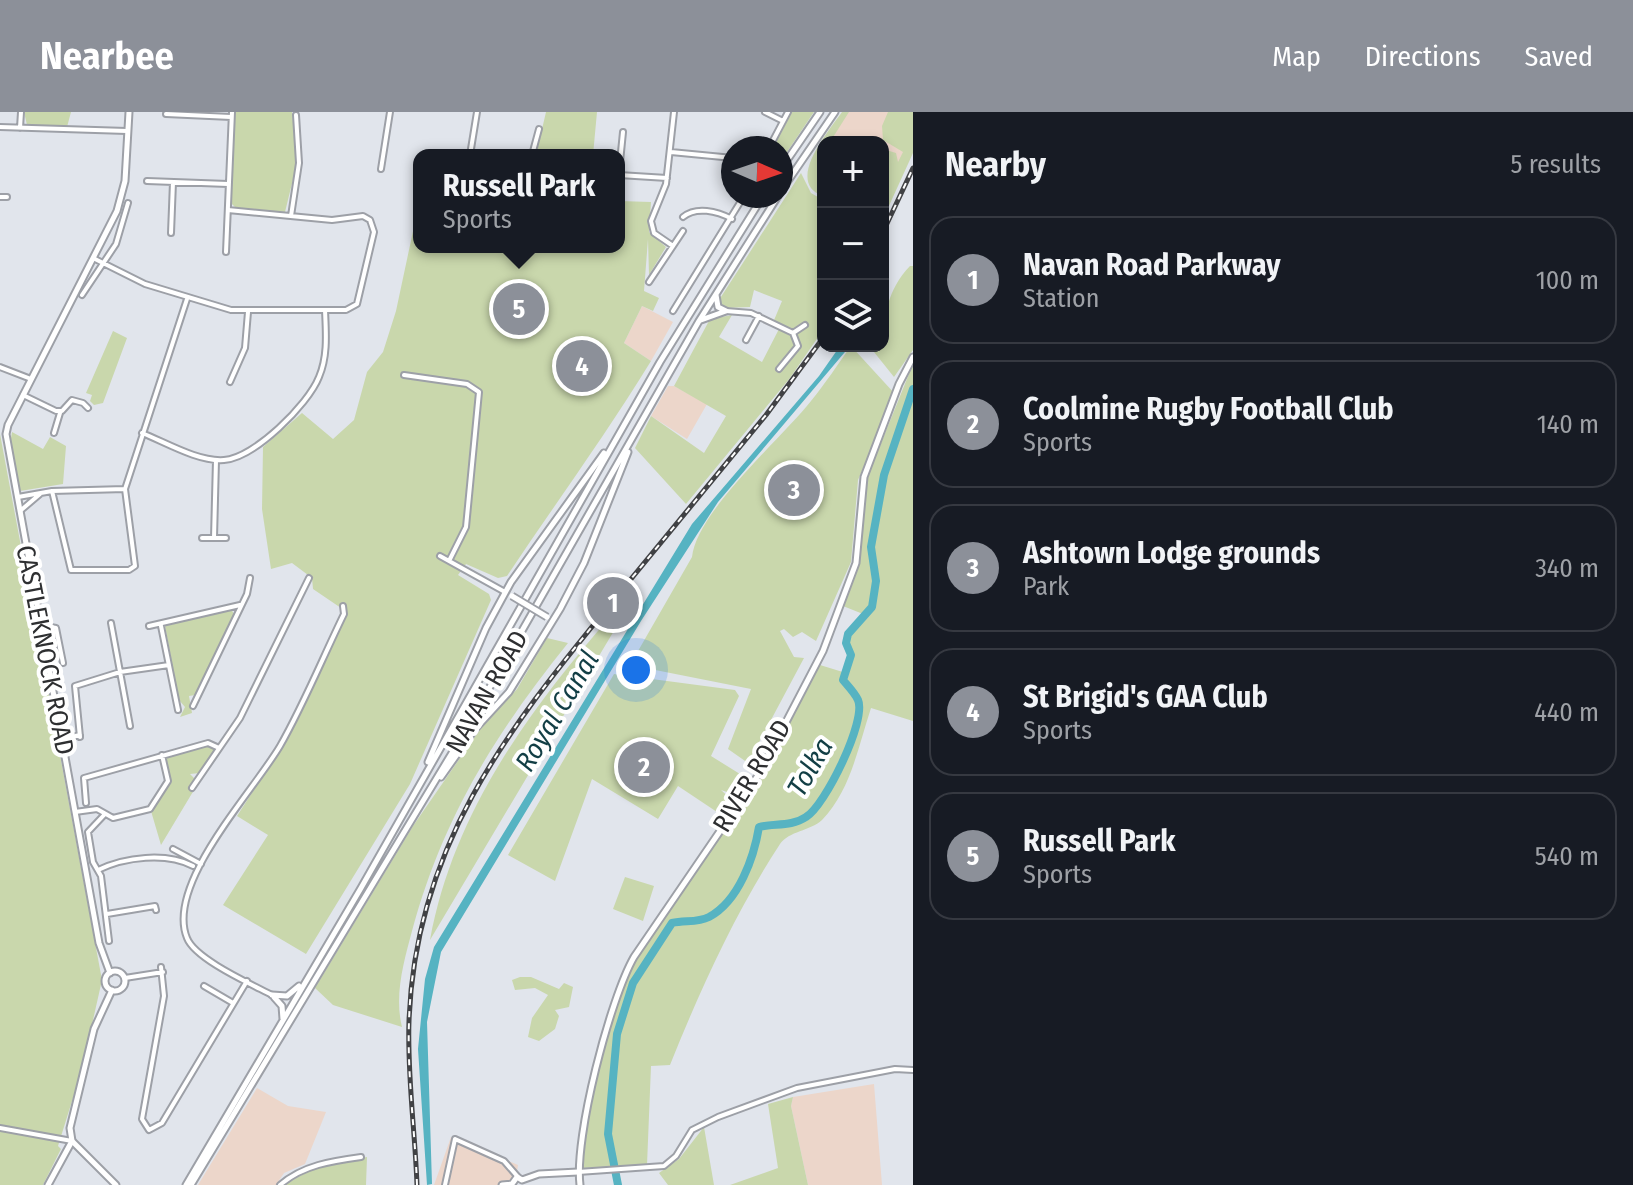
<!DOCTYPE html>
<meta charset="utf-8">
<style>
body{margin:0;font-family:"Fira Sans Condensed",sans-serif;background:#20242c;color:#f1f3f6}
.controls{position:absolute;right:24px;top:24px;display:grid;overflow:hidden;border-radius:16px;box-shadow:0 4px 12px #0003}
.controls button{width:72px;height:72px;display:grid;place-items:center;padding:0;border:0;border-bottom:2px solid #363941;background:#171b24;color:#f1f3f6;font:40px sans-serif}
.compass{position:absolute;left:721px;top:24px;width:72px;height:72px;border-radius:50%;background:#171b24;box-shadow:0 4px 12px #0003;rotate:92deg}
.you{position:absolute;left:636px;top:558px;width:28px;height:28px;margin:-20px;border:6px solid #fff;border-radius:50%;background:#1a73e8;box-shadow:0 0 0 12px #1a73e833}
.badge{display:grid;place-items:center;width:52px;height:52px;border-radius:50%;background:#8c9099;color:#fff;font-size:26px;font-weight:700}
.pin{position:absolute;translate:-50% -50%;border:4px solid #fff;box-shadow:0 2px 8px #0006}
.popup{position:absolute;left:413px;top:37px;width:212px;height:104px;box-sizing:border-box;display:grid;place-content:center;border-radius:16px;background:#171b24;filter:drop-shadow(0 2px 6px #0005);font-size:26px;white-space:nowrap;color:#9ea1a6}
.popup b{font-size:30px;color:#f1f3f6}
.popup::after{content:'';position:absolute;left:50%;top:100%;margin-left:-16px;border:16px solid transparent;border-top-color:#171b24}
.list{margin:0;padding:0;list-style:none}
h2{display:flex;justify-content:space-between;align-items:center;height:104px;margin:0;padding:0 32px;font-size:34px}
h2 small{font-size:26px;font-weight:400;color:#9ea1a6}
.list li{display:grid;grid-template-columns:52px 1fr auto;gap:24px;align-items:center;box-sizing:border-box;height:128px;margin:0 16px 16px;padding:0 16px;border:2px solid #363941;border-radius:24px}
.list b{display:block;font-size:30px;white-space:nowrap}
.list p{margin:0;font-size:26px;white-space:nowrap;color:#9ea1a6}
.list em{font-size:26px;font-style:normal;color:#9ea1a6}
.icon{flex:none;width:44px;height:44px;fill:none;stroke:currentColor;stroke-width:2;stroke-linecap:round;stroke-linejoin:round}
.map{position:relative;flex:none;width:913px;height:1073px;overflow:hidden}
header{display:flex;align-items:center;gap:48px;box-sizing:border-box;height:112px;padding:0 40px;background:#8c9099;color:#fff}
header strong{font-size:38px}
nav{display:flex;gap:44px;margin-inline-start:auto;font-size:28px}
main{display:flex}
aside{flex:1;background:#171b24}
.map>svg:first-child{display:block}
.commercial{fill:#ecd6ca}
.green{fill:#c9d7ac}
.water{fill:#56b3c2}
.lines{fill:none;stroke-linecap:round;stroke-linejoin:round}
.river{stroke:#56b3c2;stroke-width:8}
.minor-casing{stroke:#9da0a7;stroke-width:8}
.tertiary-casing{stroke:#9da0a7;stroke-width:9}
.secondary-casing{stroke:#9da0a7;stroke-width:9}
.minor{stroke:#fff;stroke-width:4}
.tertiary{stroke:#fff;stroke-width:5}
.secondary{stroke:#fff;stroke-width:5}
.rail-casing{stroke:#414245;stroke-width:5}
.rail{stroke:#fff;stroke-width:2;stroke-dasharray:6;stroke-linecap:butt}
.tertiary-bridge-casing{stroke:#9da0a7;stroke-width:9;stroke-linecap:butt}
.tertiary-bridge{stroke:#fff;stroke-width:5}
.labels{text-anchor:middle;dominant-baseline:central;stroke-width:8;stroke-linejoin:round;paint-order:stroke}
.street-label{font-size:26px;fill:#2e2f31;stroke:#fff}
.water-label{font-size:28px;font-style:italic;fill:#123e45;stroke:#fff}
</style>
<header>
<strong>Nearbee</strong>
<nav><a>Map</a><a>Directions</a><a>Saved</a></nav>
</header>
<main>
<div class="map">
<svg width="913" height="1073" viewBox="0 0 913 1073">
<rect width="100%" height="100%" fill="#e1e5ec"/>
<!-- commercial -->
<path class="commercial" d="M845,0H896L913,37L883,96V30H826Z
M642,194L673,210L651,249L624,231Z
M668,274H674L707,292L687,327L651,304Z
M874,972L882,1073H808L791,994L793,985Z
M257,976L288,994L326,1000L305,1052L284,1061L276,1073H198Z
M451,1025L518,1053L515,1073H434Z"/>
<!-- green -->
<path class="green" d="M24,0H71L67,15L27,13Z
M235,0H292L297,51L285,100L236,96L231,91Z
M546,0H597L593,43H536Z
M792,0H814L781,49V36H773Z
M842,0H849L830,30H823V84C784,70 829,19 842,0Z
M888,0H913V41L883,107V37L896,41L898,50L903,40L883,28L882,14Z
M801,61L811,81L823,88V218L790,266L686,392L635,336L651,304L704,341L726,304L674,274L710,207L732,203L719,225L762,250L779,217L772,213L782,189L754,178L750,195L724,196L719,188Z
M619,89L651,90L649,120L666,135L649,163L648,127L644,179L659,186L653,199L642,194L624,231L651,249C605,324 555,392 507,464L498,466L466,452L458,463L489,482L491,488L410,672L306,842L223,793L268,723L237,704L282,634L347,499L345,493L341,496L313,477L312,466L292,451L271,457L262,397L263,335L302,301L333,327L354,308L367,260L383,240L396,199L419,91V135H619Z
M910,154H913V238L894,265L870,235L883,234C883,204 888,177 910,154Z
M113,219L127,226L103,291L94,293L90,289L92,283L86,281Z
M851,234L895,282L858,368L851,450L816,529L802,520L793,525L784,517L780,519L794,545L804,546L748,651L728,637L751,577L630,553L692,445C697,399 781,327 811,289C825,272 838,252 851,234Z
M913,252V609L871,596C858,635 851,678 822,708C810,719 789,719 780,732C736,799 700,878 670,953L651,954L647,1053L583,1056L580,1053L583,1023L619,878L669,794L767,656L817,556L820,553L846,561L851,543L846,531L848,522L863,502L843,494L858,452L867,366Z
M12,320L43,337L50,325L66,334L63,372L20,379L10,332Z
M0,322L102,868L82,957L58,1034L61,1037L43,1073H0Z
M231,497L234,502L195,583L189,584L192,601L180,605L185,595L179,588L165,514Z
M609,506L618,512L430,828C453,702 527,601 609,506Z
M547,526L568,531C495,622 443,705 412,819C404,849 394,883 402,915L333,893L315,876L413,714L478,620L517,577Z
M614,562L735,578L739,584L711,644L748,667L736,683L721,678L732,688L726,700H717L678,674L658,707L592,667L555,769L508,743Z
M209,633L215,639L200,661L190,662L195,667L194,678L161,733L151,699L171,671L166,644Z
M625,765L654,774L643,809L613,797Z
M520,865H531L559,877L564,871L573,875L569,895L555,898L559,904L555,917L539,929L528,925L532,906L548,883L535,876L515,878L512,868Z
M793,985L791,994L808,1073H730L778,1056L768,992Z
M704,1015L714,1073H668L659,1061L679,1047Z
M367,1045L366,1073H284L318,1054Z"/>
<!-- water -->
<path class="water" d="M840,234H850L718,390L641,509L441,840L427,910L432,1072L427,1073L418,937L425,867L434,835L692,412L819,264Z"/>
<g class="lines">
<!-- river -->
<path class="river" d="M618,1073L608,1022L617,922L633,871L672,811C685,808 697,811 709,805C739,789 754,745 759,715C774,711 791,715 806,705C825,694 867,608 858,588C855,581 848,574 843,568L851,543L846,531L848,522L872,495L876,469L871,435L884,363L913,277"/>
<!-- minor casing -->
<g class="minor-casing">
<path id="minor" d="M765,0L783,9
M166,2L231,5
M0,15L127,19
M20,16L21,0
M769,36L788,0
M671,40L733,46
M470,43L477,0
M532,43L539,17
M381,57L390,0
M619,60L623,20
M619,63L667,66
M147,69L228,72
M0,85H7
M291,104L299,51L296,3
M683,105C696,94 717,99 732,107
M171,121L173,70
M673,134L654,121L651,109L666,72L674,0
M226,140L232,0
M95,147L145,172L231,198H346L357,192L374,120L370,108L363,104L332,108L228,98
M649,170L683,119
M82,183L116,132L128,91
M673,199L744,84
M726,199L751,201L793,221L798,234L779,257
M793,221L805,213
M746,228L759,204
M0,255L31,267
M404,263L467,272L479,280L466,415L449,449
M230,270L245,236L248,200
M23,283L56,299H62L72,288L83,291L88,296
M54,321L60,301
M142,321C165,330 198,350 224,348C254,346 308,293 319,265C328,244 326,221 325,198
M125,377L187,187
M18,385L52,379L71,458H129L135,454L125,377L52,379
M20,399L40,382
M202,426H226
M214,426L216,348
M440,444L505,480
M111,511L130,614
M40,513L56,516L63,551
M149,514L240,493
M161,514L178,598
M193,594L247,482L250,466
M80,625L75,574L120,560L169,553
M62,627L80,623
M192,676L240,606L309,466
M86,691L84,666L208,631L219,636
M75,700L97,697L113,706L150,697L168,669L162,643
M105,702L88,720L93,750L101,764L109,829
M173,737L201,752
M98,758C125,745 166,740 193,754
M107,802L155,794L156,798
M161,855L164,884L142,1007L149,1018L162,1011L247,869
M125,866L163,860
M204,874L233,891
M272,883C251,872 195,847 187,826C165,772 253,680 280,634C304,592 323,545 344,502L343,494
M0,1016L72,1029
M578,1060L664,1054L676,1044L692,1018L718,1005L797,976L895,957L913,958
M280,1073C303,1053 332,1049 361,1045
M445,1073L455,1027L504,1049L518,1065"/>
</g>
<!-- tertiary casing -->
<g class="tertiary-casing">
<path id="tertiary" d="M72,1029L116,1073
M512,1072L517,1065L522,1068L539,1062L578,1060
M502,1073L512,1072"/>
</g>
<!-- secondary casing -->
<g class="secondary-casing">
<path id="secondary" d="M781,57L820,0
M781,79L835,0
M716,183L718,195L726,199
M701,208L726,199
M428,650L486,516L511,470L604,341
M441,665L475,617L509,580L560,497L584,451L628,340
M105 869a10 10 0 1 1 20 0a10 10 0 1 1-20 0Z
M110,861L99,831L6,322L8,313L117,99L125,69L129,0
M272,883L287,884L299,874
M274,885L282,894L283,907
M48,1073L72,1029L70,1016L94,917L112,878
M186,1073L361,776L660,250L763,84
M191,1073L455,636L699,209L778,84
M580,1073C574,1025 610,887 634,845L759,662L823,539L856,451L864,365L899,272L913,245"/>
</g>
<!-- minor -->
<use href="#minor" class="minor"/>
<!-- tertiary -->
<use href="#tertiary" class="tertiary"/>
<!-- secondary -->
<use href="#secondary" class="secondary"/>
<!-- rail casing -->
<g class="rail-casing">
<path id="rail" d="M883,120L913,56
M617,484L766,303L823,226
M417,1073C415,1018 407,963 409,909C415,737 505,620 609,494"/>
</g>
<!-- rail -->
<use href="#rail" class="rail"/>
<!-- tertiary-bridge casing -->
<g class="tertiary-bridge-casing">
<path id="tertiary-bridge" d="M512,484L547,505"/>
</g>
<!-- tertiary-bridge -->
<use href="#tertiary-bridge" class="tertiary-bridge"/>
</g>
<g class="labels">
<!-- street labels -->
<g class="street-label">
<text transform="translate(45 538) rotate(79)">CASTLEKNOCK ROAD</text>
<text transform="translate(487 580) rotate(-60)">NAVAN ROAD</text>
<text transform="translate(752 664) rotate(-59)">RIVER ROAD</text>
</g>
<!-- water labels -->
<g class="water-label">
<text transform="translate(557 599) rotate(-59)">Royal Canal</text>
<text transform="translate(810 655) rotate(-60)">Tolka</text>
</g>
</g>
</svg>
<div class="controls">
<button>+</button>
<button>−</button>
<button><svg class="icon" aria-label="layers" viewBox="0 0 24 24"><path d="M12 4l9 5-9 5-9-5zM3 14l9 5 9-5"/></svg></button>
</div>
<svg class="compass" viewBox="-18 -18 36 36"><path d="M0-13l5 13h-10z" fill="#e53935"/><path d="M0 13l5-13h-10z" fill="#9ea1a6"/></svg>
<div class="you"></div>
<div class="pin badge" style="left:613px;top:491px">1</div>
<div class="pin badge" style="left:644px;top:655px">2</div>
<div class="pin badge" style="left:794px;top:378px">3</div>
<div class="pin badge" style="left:582px;top:254px">4</div>
<div class="pin badge" style="left:519px;top:197px">5</div>
<div class="popup"><b>Russell Park</b>Sports</div>
</div>
<aside>
<h2>Nearby<small>5 results</small></h2>
<ul class="list">
<li><span class="badge">1</span><div><b>Navan Road Parkway</b><p>Station</p></div><em>100 m</em></li>
<li><span class="badge">2</span><div><b>Coolmine Rugby Football Club</b><p>Sports</p></div><em>140 m</em></li>
<li><span class="badge">3</span><div><b>Ashtown Lodge grounds</b><p>Park</p></div><em>340 m</em></li>
<li><span class="badge">4</span><div><b>St Brigid's GAA Club</b><p>Sports</p></div><em>440 m</em></li>
<li><span class="badge">5</span><div><b>Russell Park</b><p>Sports</p></div><em>540 m</em></li>
</ul>
</aside>
</main>
